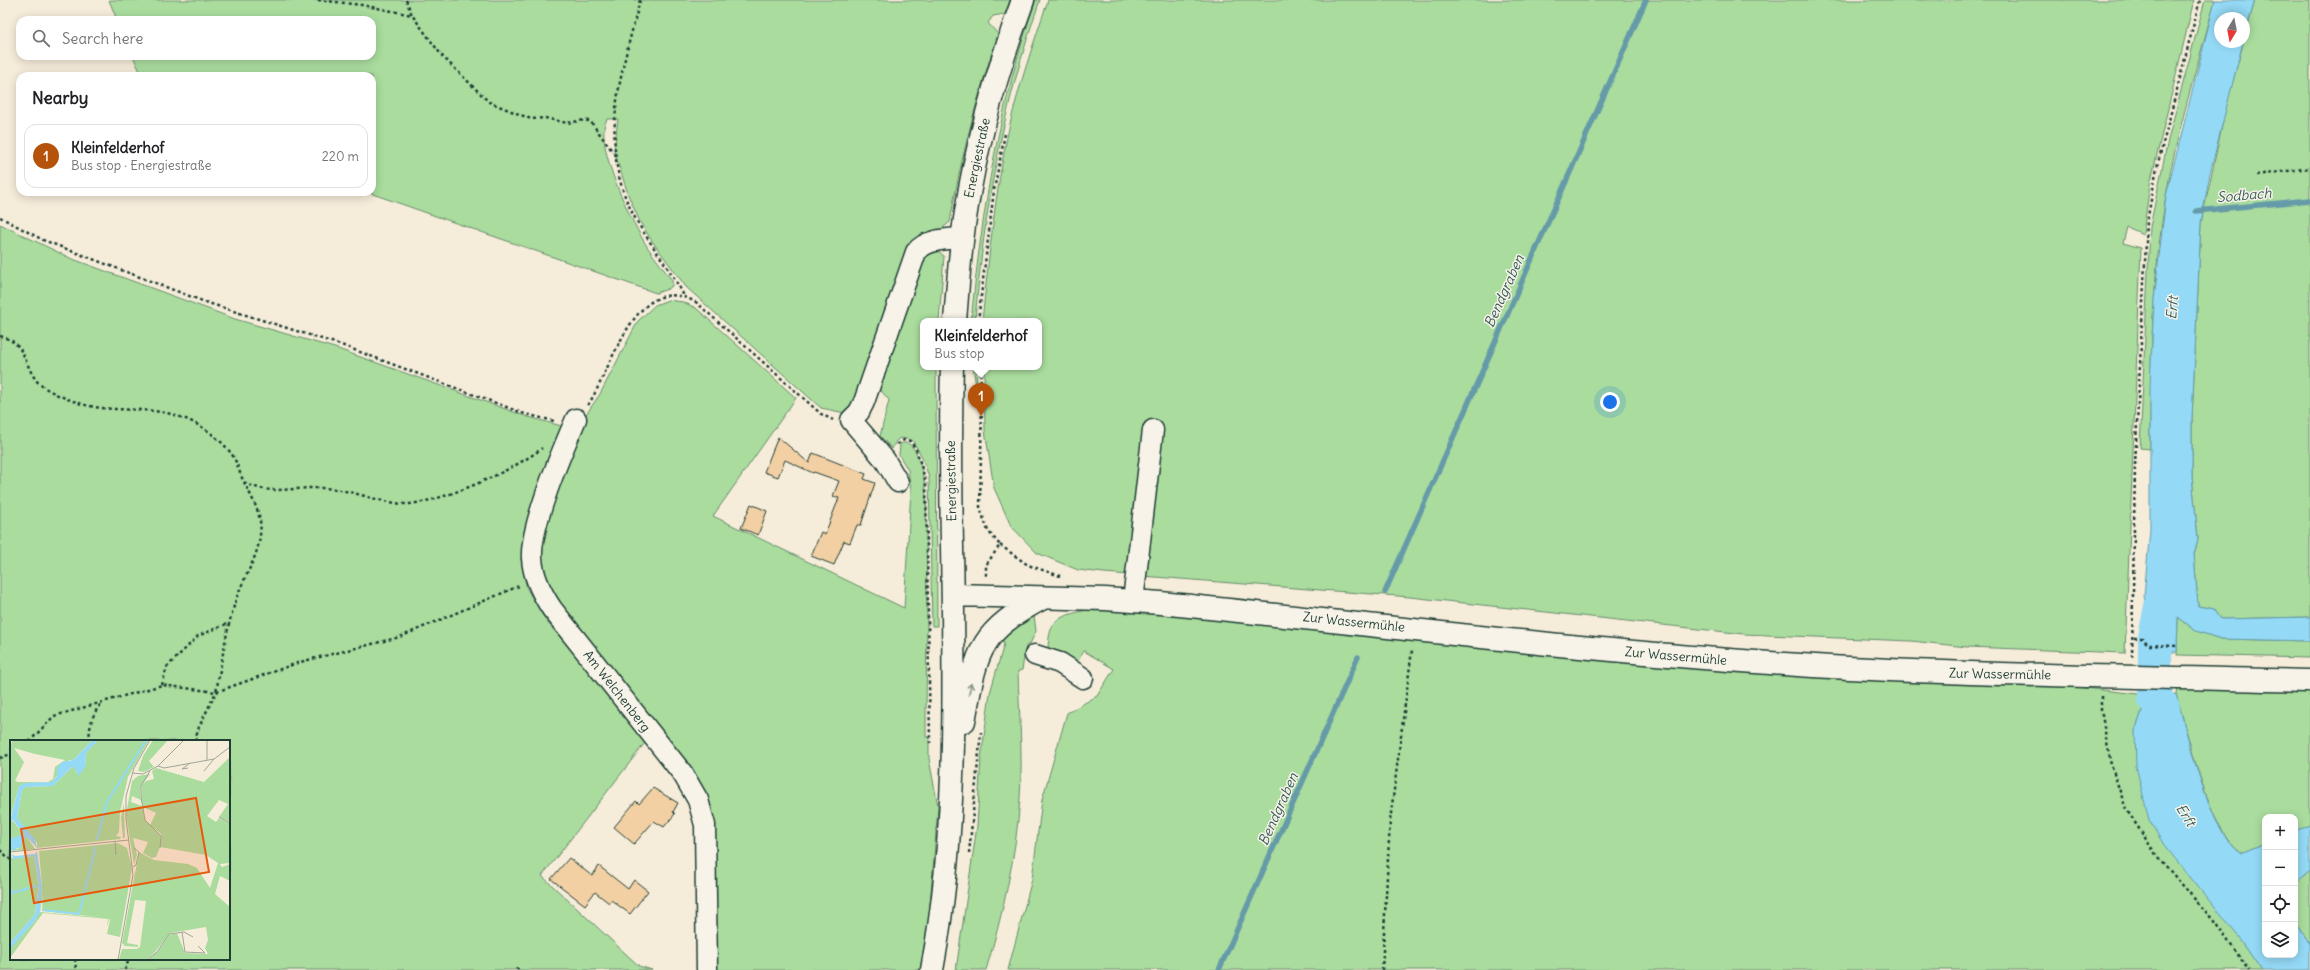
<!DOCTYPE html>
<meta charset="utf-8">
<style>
body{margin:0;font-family:Delius,sans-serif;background:#f6f6f6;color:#202124}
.controls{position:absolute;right:12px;bottom:12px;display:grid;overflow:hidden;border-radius:8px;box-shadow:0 2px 10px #0003}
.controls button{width:36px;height:36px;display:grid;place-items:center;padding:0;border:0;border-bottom:1px solid #e0e0e0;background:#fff;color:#202124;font:20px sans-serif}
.compass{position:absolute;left:2214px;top:12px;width:36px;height:36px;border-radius:50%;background:#fff;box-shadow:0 2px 10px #0003;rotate:190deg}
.you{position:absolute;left:1610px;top:402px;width:14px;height:14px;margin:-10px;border:3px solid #fff;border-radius:50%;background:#1a73e8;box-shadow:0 0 0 6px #1a73e833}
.badge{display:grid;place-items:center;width:26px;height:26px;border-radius:50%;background:#b45309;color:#fff;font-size:13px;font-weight:700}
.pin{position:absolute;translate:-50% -33px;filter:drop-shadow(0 1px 2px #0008)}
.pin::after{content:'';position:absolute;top:21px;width:14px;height:12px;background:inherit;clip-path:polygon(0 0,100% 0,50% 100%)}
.popup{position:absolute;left:920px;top:318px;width:122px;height:52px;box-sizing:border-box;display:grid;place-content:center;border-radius:8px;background:#fff;filter:drop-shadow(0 1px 3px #0005);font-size:13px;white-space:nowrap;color:#757577}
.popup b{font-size:15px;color:#202124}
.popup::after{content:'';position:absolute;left:50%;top:100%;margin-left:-8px;border:8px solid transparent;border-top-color:#fff}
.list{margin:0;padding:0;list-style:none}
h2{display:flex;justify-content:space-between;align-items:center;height:52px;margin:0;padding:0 16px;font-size:17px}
h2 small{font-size:13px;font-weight:400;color:#757577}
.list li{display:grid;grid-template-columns:26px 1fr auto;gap:12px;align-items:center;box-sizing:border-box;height:64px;margin:0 8px 8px;padding:0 8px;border:1px solid #e0e0e0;border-radius:12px}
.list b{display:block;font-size:15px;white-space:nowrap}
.list p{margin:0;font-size:13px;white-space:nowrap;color:#757577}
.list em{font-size:13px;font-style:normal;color:#757577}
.icon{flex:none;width:22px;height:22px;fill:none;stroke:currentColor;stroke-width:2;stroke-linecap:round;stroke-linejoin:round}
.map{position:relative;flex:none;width:2310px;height:970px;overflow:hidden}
.search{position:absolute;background:#fff;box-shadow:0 2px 10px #0003;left:16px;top:16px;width:360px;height:44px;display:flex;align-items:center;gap:10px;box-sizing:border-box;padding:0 14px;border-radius:12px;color:#757577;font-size:15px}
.panel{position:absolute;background:#fff;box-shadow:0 2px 10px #0003;left:16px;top:72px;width:360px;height:124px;border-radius:12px}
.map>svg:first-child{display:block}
.green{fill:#aadc9e;stroke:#648c69;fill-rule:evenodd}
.water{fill:#94d9f6;stroke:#659ba8}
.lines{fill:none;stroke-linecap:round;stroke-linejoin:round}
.stream{stroke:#659ba8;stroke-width:5.5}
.river{stroke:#94d9f6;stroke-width:34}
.building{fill:#f2d0a3;stroke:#1f3d34}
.minor-casing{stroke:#1f3d34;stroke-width:23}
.major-casing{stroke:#1f3d34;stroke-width:25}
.path{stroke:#1f3d34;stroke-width:2.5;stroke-dasharray:3 3;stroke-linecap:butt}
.minor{stroke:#f7f3e8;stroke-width:20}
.major{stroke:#f7f3e8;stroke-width:22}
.oneway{stroke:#8b988e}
.labels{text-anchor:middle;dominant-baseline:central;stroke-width:3;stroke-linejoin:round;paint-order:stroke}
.street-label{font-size:13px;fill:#1f3d34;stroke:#f7f3e8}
.water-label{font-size:14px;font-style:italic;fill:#365c5b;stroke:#f7f3e8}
.inset-river{fill:none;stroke:#94d9f6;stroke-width:2}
.inset-road{fill:none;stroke:#a0a698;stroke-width:1}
.view{fill:#e8590c;fill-opacity:0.15;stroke:#e8590c;stroke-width:2}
.inset-edge{fill:none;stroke:#1f3d34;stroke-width:2}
</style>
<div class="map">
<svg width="2310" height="970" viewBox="0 0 2310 970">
<rect width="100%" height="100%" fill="#f6ecda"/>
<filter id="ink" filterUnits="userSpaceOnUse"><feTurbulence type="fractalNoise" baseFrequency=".025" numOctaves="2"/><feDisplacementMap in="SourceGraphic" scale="8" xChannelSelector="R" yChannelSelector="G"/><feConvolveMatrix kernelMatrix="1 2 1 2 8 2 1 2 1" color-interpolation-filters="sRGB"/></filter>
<g filter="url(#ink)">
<!-- green -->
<path class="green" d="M109,0H1010L1005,14L993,16L988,23L998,34C977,97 961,156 950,222L938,232L919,241L860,395L845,413L821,408L686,287L652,241L640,222L629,197L614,151L618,119H607C592,143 633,225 648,248C656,259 664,270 672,280V286L668,289L656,293L367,192H372V76H142L133,56H372V20H117Z
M1036,0H1040C1003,106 984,209 975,321H971C982,211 999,104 1036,0Z
M1048,0H2194L2150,184L2143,234L2127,227L2123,243L2141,248L2125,653L1967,647L1911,641L1744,634L1410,597L1104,573L1078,570L1037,553L1011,526L994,488L985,430L984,367H1039V321H982C989,257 995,192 1009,128C1019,85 1034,42 1048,0Z
M2205,0H2215C2198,65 2177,130 2166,196C2152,280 2150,365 2150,449L2140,448L2150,227L2168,140Z
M2255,0H2310V617L2221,619L2214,609L2198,606L2194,554L2198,539L2192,477V418L2201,223L2227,103Z
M0,224L70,258L235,319L338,349L525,416L569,428L531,517L521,559L527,589L547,622L648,739L542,876L639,966L652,970H0ZM11,741H229V959H11Z
M930,250L938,251L944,256L939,321H923V367H936L937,626H932L929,477L921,455L912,440L900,438L896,441L892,449L880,436L889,400L876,385L920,259Z
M668,300L683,302L696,308L796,398L713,516L904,608L911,490L908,470L899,455L900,444C915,437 921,465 923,476C928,496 926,519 926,539C928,605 926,671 926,737H929V759L938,806L929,919L920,970H713L710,833L542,580L540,540L583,419L600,394L638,321L655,305Z
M973,367H976L978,399Z
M1086,610L1129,611L1400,636L2057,685L2148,695L2135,731L2242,941L2262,970H1008L1032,879L1042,800L1067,713L1097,696L1114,669L1084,651L1074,667L1048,649C1049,618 1059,617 1086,610Z
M1034,615L1036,631L1030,644L1026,646L1022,670L1018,671C1019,712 1023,756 1020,798C1016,857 1003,913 986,970H956L977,826L981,758L990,693L1004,644L1000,634Z
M2178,617L2196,631L2221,639L2310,641V658L2177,655Z
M2177,688L2310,690V825L2295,831V817H2265V843L2241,853C2209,831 2188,733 2176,694Z
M2310,871V944L2295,921V884Z"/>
<!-- water -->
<path class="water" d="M2215,0H2255L2244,38V18H2220V42H2243L2210,173L2201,223L2192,418V477L2198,539L2194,554L2198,606L2214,609L2221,619L2310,617V641L2221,639L2196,631L2178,617L2177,652H2164L2163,616L2162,652H2149V617L2144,596L2150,529V385L2154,299L2166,196Z
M2176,694C2187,732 2209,833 2241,853L2265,843V955H2295V921L2310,944V970H2262L2242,941L2164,845L2149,820L2136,766L2135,731L2148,695Z
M2310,825V871L2295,884V831Z"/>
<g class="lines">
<!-- stream -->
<path class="stream" d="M2196,211L2310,200
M1385,592L1646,0
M1219,970L1358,657"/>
<!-- river -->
<path class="river" d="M2161,607L2155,637V699L2163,708L2166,738"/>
</g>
<!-- building -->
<path class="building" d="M778,437L809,463L813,453L866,474L864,479L875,483L861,525H857L850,543L844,541L834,565L811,556L821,532L825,534L839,498L833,496L839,481L814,472L813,473L785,460L778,477L764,472Z
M751,504L767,511L758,535L741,528Z
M653,788L678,803L673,812L675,814L664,827L654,821L634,844L614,827L636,801L639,804Z
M569,858L592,876L599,866L628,889L634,880L648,891L630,914L611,900L609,903L595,892L585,905L551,879Z"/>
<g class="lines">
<!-- minor casing -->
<g class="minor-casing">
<path id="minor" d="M576,419C562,451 530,526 532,558C533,577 542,594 552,609L683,774L698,800L705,825L707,970
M898,482L885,460L851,420L859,412L864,402L916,252C926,239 948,239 962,238
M1133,601L1153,430
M1035,655L1060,663L1083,678"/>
</g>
<!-- major casing -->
<g class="major-casing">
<path id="major" d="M955,321C958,285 960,248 966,212C977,139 998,69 1023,0
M954,595L1105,599L1161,603C1369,624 1576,650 1784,664C1959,676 2135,676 2310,681
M964,721C977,651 977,633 1043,598
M932,970C969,769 946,570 952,367"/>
</g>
<!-- path -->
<path class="path" d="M318,0L362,5L412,15
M406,0L412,15L442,56L489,102L531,119L545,118L567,123L585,120L591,122L613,152
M640,0C622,72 596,145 634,216C649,244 670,267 684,296
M2257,175L2310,168
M0,217L43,240L205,302L344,346L525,414L554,421
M978,321L994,190L1005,134
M0,336C26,343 23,362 36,380C42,389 68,400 79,403C111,414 145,405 177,416C198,422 221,438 233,456C238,465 240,475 245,484C253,500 263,516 260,535C258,558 243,578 236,600C226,629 222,661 216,692L162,685L54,716L30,741
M980,367L982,401L980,508L988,531L1000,545L986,565V576
M588,405C613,367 636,267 697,303L821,414L833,420
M897,444L904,440L910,441L916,449L926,482L930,743
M244,482C268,496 293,487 320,488C349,488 375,502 404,504C436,505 517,469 542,448
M1000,545L1028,565L1060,576
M2134,638H2142L2149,645L2177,646
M2132,657L2135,465L2147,222L2157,167L2200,0
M162,685L167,667L198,636L229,623
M2101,696V710L2111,765L2126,809L2157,856L2213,920L2249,970
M89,741C90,725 91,715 102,703
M195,741L199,727L216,692L300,662L400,637L519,586
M0,758L11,754
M0,850L11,860
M969,853L981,732
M75,959L76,970
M516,968L519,970
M125,970L129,959
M1382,970L1390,821L1412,650"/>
<!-- minor -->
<use href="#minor" class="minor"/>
<!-- major -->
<use href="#major" class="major"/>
</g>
<!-- one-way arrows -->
<defs><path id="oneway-shaft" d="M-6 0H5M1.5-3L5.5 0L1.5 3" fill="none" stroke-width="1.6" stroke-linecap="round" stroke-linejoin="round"/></defs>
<use class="oneway" href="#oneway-shaft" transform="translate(970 689) rotate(-78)"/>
</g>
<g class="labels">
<!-- street labels -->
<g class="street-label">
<text transform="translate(977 158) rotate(-78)">Energiestraße</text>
<text transform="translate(951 481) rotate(-91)">Energiestraße</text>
<text transform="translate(1354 622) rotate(6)">Zur Wassermühle</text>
<text transform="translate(1676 656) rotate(5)">Zur Wassermühle</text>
<text transform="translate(2000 674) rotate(1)">Zur Wassermühle</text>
<text transform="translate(617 691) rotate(52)">Am Welchenberg</text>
</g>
<!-- water labels -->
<g class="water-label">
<text transform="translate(2244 195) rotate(-5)">Sodbach</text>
<text transform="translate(1504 291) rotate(-66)">Bendgraben</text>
<text transform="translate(2172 308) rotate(-85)">Erft</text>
<text transform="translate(1278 809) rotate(-66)">Bendgraben</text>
<text transform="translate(2186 815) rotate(58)">Erft</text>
</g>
</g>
<!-- overview -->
<g transform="translate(10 740)">
<rect width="220" height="220" fill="#f6ecda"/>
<path d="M3,0H83L63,20H59L42,42L20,43L9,46L0,79V6ZM4,8L25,14L55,20L45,27L43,39L38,42H8L5,41L14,22ZM88,0H139L118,37L110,72L109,92L106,96L111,97L110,99L27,108V103L7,78L12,50L16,47L43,46L63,26L67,28L66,33L75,26L76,13ZM143,0H158L139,21L144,27L134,32L128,31L133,16ZM220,17V82L209,77L218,64L209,60L197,76L206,82L209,78L220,83V123L210,124L212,127L220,124V141L210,136L205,154L220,167V220H137L148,211L159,195L167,193L175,213L198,214L195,208L198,200L196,187L160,193L145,212L135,220H109L112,209H127L130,207L136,161L125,160L118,198L117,203L128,205V207L115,206L112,203L129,112L144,120L178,124L187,128L200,148L208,123L196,115L150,107L146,117L142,118L133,113L138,102L123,98L127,115L124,125L116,75L122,41L128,36L140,34L131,46L130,54L131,60L122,56L121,62L132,66L135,80L150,95L151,104V94L140,85L146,73L133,67L131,60L132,45L136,41L144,39L142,31L146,28L194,42ZM114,63L115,97L113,99L111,78ZM1,79L14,94L12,97L0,99ZM17,97L25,109L2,111V109H8L12,101ZM108,103L117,108L122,128L110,197L97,194L100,180L98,178L32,171L33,153L30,172L98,178L99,180L97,187L98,179L33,173L0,218L1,207L24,182L30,169L32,146L29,111ZM0,114L2,118H6L24,116L29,145L25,174L0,203Z" fill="#aadc9e" fill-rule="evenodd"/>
<path d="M83,0H88L76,13L75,27L69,36L63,26L43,46L16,47L12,50L7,78L25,99L27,108L17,97L12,101L11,107L0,111V99L14,94L2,79L0,81L9,46L15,43L42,42L47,36V28L52,22L63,20ZM27,111L32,146L30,172L24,182L0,209V203L25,174L29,145L24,116L4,119L1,114L5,116L25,114Z" fill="#94d9f6"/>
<path class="inset-river" d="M87,100L97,62L136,0M0,148L2,153L30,145M33,170L69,174L86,106"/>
<path class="inset-road" d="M197,0V20M148,26L154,28L204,19L220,7M178,28L172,29L180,23M140,31L131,46V57L135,80L151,96L150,108M194,31L204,19M122,33L133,34L148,26L174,0M209,77L220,83M105,102L106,115M0,112L119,100M123,127L126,125L129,112L124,108M172,192L175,212L195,213L188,206M108,220L123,135L116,79V56L124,28L140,0M136,220L147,212L159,194L174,192L183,197"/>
<path class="view" d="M186,58L199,132L24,163L11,89Z"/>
<rect width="220" height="220" class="inset-edge"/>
</g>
</svg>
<div class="controls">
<button>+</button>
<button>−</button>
<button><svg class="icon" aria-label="locate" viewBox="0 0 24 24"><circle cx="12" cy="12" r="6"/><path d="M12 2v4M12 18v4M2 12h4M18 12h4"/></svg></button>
<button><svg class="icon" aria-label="layers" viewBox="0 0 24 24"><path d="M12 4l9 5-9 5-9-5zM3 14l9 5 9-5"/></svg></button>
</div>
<svg class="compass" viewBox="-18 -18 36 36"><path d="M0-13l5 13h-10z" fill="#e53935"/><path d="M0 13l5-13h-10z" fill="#757577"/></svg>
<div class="you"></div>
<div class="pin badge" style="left:981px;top:416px">1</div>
<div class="popup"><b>Kleinfelderhof</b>Bus stop</div>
<div class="search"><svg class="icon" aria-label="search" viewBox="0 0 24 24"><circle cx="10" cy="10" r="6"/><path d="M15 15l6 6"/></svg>Search here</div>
<section class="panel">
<h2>Nearby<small></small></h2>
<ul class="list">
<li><span class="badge">1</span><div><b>Kleinfelderhof</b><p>Bus stop · Energiestraße</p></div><em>220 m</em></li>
</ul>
</section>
</div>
